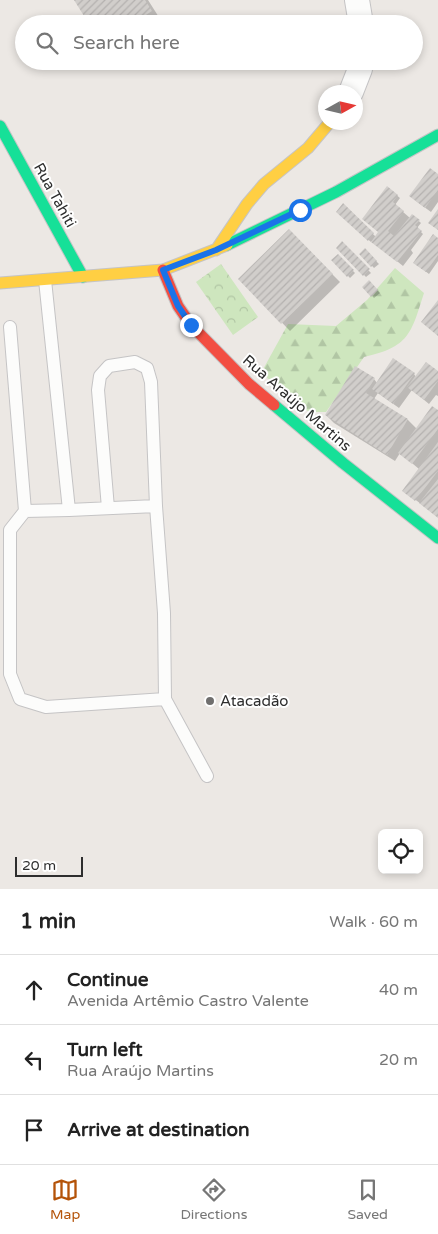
<!DOCTYPE html>
<meta charset="utf-8">
<style>
body{margin:0;font-family:"Varela Round",sans-serif;background:#f6f6f6;color:#222}
.controls{position:absolute;right:15px;bottom:15px;display:grid;overflow:hidden;border-radius:8px;box-shadow:0 2px 8px #0003}
.controls button{width:45px;height:45px;display:grid;place-items:center;padding:0;border:0;border-bottom:1px solid #e0e0e0;background:#fff;color:#222;font:25px sans-serif}
.compass{position:absolute;left:318px;top:85px;width:45px;height:45px;border-radius:50%;background:#fff;box-shadow:0 2px 8px #0003;rotate:82deg}
.scale{position:absolute;left:15px;bottom:12px;width:68px;box-sizing:border-box;padding-left:5px;border:2px solid #2e2e2e;border-top:0;font-size:14px;line-height:18px;white-space:nowrap;color:#2e2e2e;-webkit-text-stroke:4px #fff;paint-order:stroke}
.stop{position:absolute;width:15px;height:15px;margin:-11px;border:4px solid #1a73e8;border-radius:50%;background:#fff}
.stop.end{background:#1a73e8;border-color:#fff;box-shadow:0 1px 5px #0008}
.list{margin:0;padding:0;list-style:none}
h2{display:flex;justify-content:space-between;align-items:center;height:65px;margin:0;padding:0 20px;font-size:21px}
h2 small{font-size:16px;font-weight:400;color:#767676}
.list li{display:grid;grid-template-columns:32px 1fr auto;gap:15px;align-items:center;box-sizing:border-box;height:70px;padding:0 20px;border-top:1px solid #e0e0e0}
.list b{display:block;font-size:19px;white-space:nowrap}
.list p{margin:0;font-size:16px;white-space:nowrap;color:#767676}
.list em{font-size:16px;font-style:normal;color:#767676}
.icon{flex:none;width:28px;height:28px;fill:none;stroke:currentColor;stroke-width:2;stroke-linecap:round;stroke-linejoin:round}
.map{position:relative;flex:none;width:438px;height:889px;overflow:hidden}
.search{position:absolute;background:#fff;box-shadow:0 2px 8px #0003;left:15px;right:15px;top:15px;height:55px;display:flex;align-items:center;gap:12px;box-sizing:border-box;padding:0 18px;border-radius:28px;color:#767676;font-size:19px}
.sheet{height:275px;background:#fff}
nav{display:flex;justify-content:space-around;align-items:center;box-sizing:border-box;height:70px;border-top:1px solid #e0e0e0;background:#fff;font-size:14px;color:#767676}
nav a{display:grid;justify-items:center;gap:2px}
nav .on{color:#b45309}
.map>svg:first-child{display:block}
.forest{fill:url(#forest-firs)}
.park{fill:url(#park-crowns)}
.shadow{fill:#0003}
.building{fill:url(#building-hatch)}
.lines{fill:none;stroke-linecap:round;stroke-linejoin:round}
.lane-casing{stroke:#c5c4c5;stroke-width:14}
.street-casing{stroke:#c5c4c5;stroke-width:26}
.fast-casing{stroke:#c5c4c5;stroke-width:13}
.slow-casing{stroke:#c5c4c5;stroke-width:13}
.jam-casing{stroke:#c5c4c5;stroke-width:13}
.lane{stroke:#fcfcfb;stroke-width:12}
.street{stroke:#fcfcfb;stroke-width:24}
.fast{stroke:#16e098;stroke-width:11}
.slow{stroke:#ffcf43;stroke-width:11}
.jam{stroke:#f24e42;stroke-width:11}
.route{stroke:#1a73e8;stroke-width:6}
.poi-dot{fill:#706f6e;stroke:#fff;stroke-width:2}
.labels{text-anchor:middle;dominant-baseline:central;stroke-width:4;stroke-linejoin:round;paint-order:stroke}
.street-label{font-size:15px;fill:#2e2e2e;stroke:#fff}
.poi-label{font-size:15px;fill:#2e2e2e;stroke:#fff;text-anchor:start}
</style>
<div class="map">
<svg width="438" height="889" viewBox="0 0 438 889">
<defs>
<pattern id="forest-firs" width="22" height="20" patternUnits="userSpaceOnUse" patternTransform="scale(1.25)"><rect width="22" height="20" fill="#cee6be"/><path d="M5 1l3.5 6h-7zM16 11l3.5 6h-7z" fill="#b1c6a4"/></pattern>
<pattern id="park-crowns" width="20" height="18" patternUnits="userSpaceOnUse" patternTransform="scale(1.25)"><rect width="20" height="18" fill="#cee6be"/><path d="M2 6a3 3 0 1 1 6 0M12 15a3 3 0 1 1 6 0" fill="none" stroke="#b1c6a4"/></pattern>
<pattern id="building-hatch" width="6" height="6" patternUnits="userSpaceOnUse" patternTransform="scale(1.25)"><rect width="6" height="6" fill="#d1cecb"/><path d="M-1 1l2-2M0 6l6-6M5 7l2-2" fill="none" stroke="#b4b1af"/></pattern>
</defs>
<rect width="100%" height="100%" fill="#ece8e4"/>
<!-- forest -->
<path class="forest" d="M395,268L424,293C411,334 409,347 364,357L326,412H309L261,373L288,324L336,326L367,300Z"/>
<!-- park -->
<path class="park" d="M221,264L258,317L233,335L196,282Z"/>
<!-- shadow -->
<path class="shadow" d="M77,0H148L162,22L160,24H91Z
M438,175V202L431,212L416,201Z
M388,188L400,198L395,205L410,218L412,215L421,223L417,228L423,234L411,250L413,253L403,266L372,241L371,242L337,212L343,205L376,237L379,232Z
M289,231L340,282L290,331L240,279Z
M438,240V261L429,274L417,265Z
M342,243L371,273L366,277L338,248Z
M365,250L379,264L374,268L361,254Z
M338,256L355,273L350,278L333,260Z
M369,282L380,293L374,298L364,287Z
M438,373V396L436,395L429,404L412,390L399,408L378,393L374,399L408,420L417,429L438,412V517L404,491L419,469L400,453L395,461L334,423L326,415L374,379L377,383L414,374L416,377Z"/>
<!-- building -->
<path class="building" d="M74,0H145L152,11L135,22L132,18L124,24H89Z
M430,168L438,174V190L425,208L409,196Z
M387,186L398,195L393,202L404,211L388,231L394,236L412,214L420,220L415,225L422,231L397,262L371,242L378,232L362,219Z
M343,203L374,233L368,241L336,212Z
M438,209V230L428,223Z
M289,229L333,274L281,324L238,279Z
M433,234L438,238V255L426,272L413,263Z
M342,241L370,269L363,276L336,248Z
M365,248L377,261L371,267L359,254Z
M338,254L354,270L347,277L331,260Z
M369,280L378,290L371,297L362,287Z
M438,300V336L421,322Z
M393,358L415,373L393,404L372,389Z
M426,362L438,371V381L424,400L407,387Z
M355,366L375,378L366,393L408,419L387,455L325,415Z
M432,406L438,410V429L412,464L398,453Z
M438,442V471L415,501L402,491Z
M438,479V518L419,503Z"/>
<g class="lines">
<!-- lane casing -->
<g class="lane-casing">
<path id="lane" d="M45,280L69,510L25,511L10,530V674L20,699L46,707L165,699L164,613L156,506L69,510
M10,327L25,511
M108,508L98,390L100,376L109,366L135,362L147,368L151,382L156,506
M165,699L207,776"/>
</g>
<!-- street casing -->
<g class="street-casing">
<path id="street" d="M357,0L361,24
M351,92L360,69V61"/>
</g>
<!-- fast casing -->
<g class="fast-casing">
<path id="fast" d="M0,126L83,277
M227,245L336,192L438,135
M274,405L343,463L438,538"/>
</g>
<!-- slow casing -->
<g class="slow-casing">
<path id="slow" d="M216,250L247,204L264,184L308,148L330,122
M0,283L163,270L227,245"/>
</g>
<!-- jam casing -->
<g class="jam-casing">
<path id="jam" d="M163,270L178,306L191,325L249,384L274,405"/>
</g>
<!-- lane -->
<use href="#lane" class="lane"/>
<!-- street -->
<use href="#street" class="street"/>
<!-- fast -->
<use href="#fast" class="fast"/>
<!-- slow -->
<use href="#slow" class="slow"/>
<!-- jam -->
<use href="#jam" class="jam"/>
</g>
<g class="lines">
<!-- route -->
<path class="route" d="M191,325L178,306L163,270L216,250L300,210"/>
</g>
<!-- markers -->
<circle class="poi-dot" cx="210" cy="701" r="5"/>
<g class="labels">
<!-- street labels -->
<g class="street-label">
<text transform="translate(55 195) rotate(61)">Rua Tahiti</text>
<text transform="translate(297 403) rotate(41)">Rua Araújo Martins</text>
</g>
<!-- poi labels -->
<g class="poi-label">
<text x="220" y="701">Atacadão</text>
</g>
</g>
</svg>
<div class="controls">
<button><svg class="icon" aria-label="locate" viewBox="0 0 24 24"><circle cx="12" cy="12" r="6"/><path d="M12 2v4M12 18v4M2 12h4M18 12h4"/></svg></button>
</div>
<svg class="compass" viewBox="-18 -18 36 36"><path d="M0-13l5 13h-10z" fill="#e53935"/><path d="M0 13l5-13h-10z" fill="#767676"/></svg>
<div class="scale">20 m</div>
<div class="stop" style="left:300px;top:210px"></div>
<div class="stop end" style="left:191px;top:325px"></div>
<div class="search"><svg class="icon" aria-label="search" viewBox="0 0 24 24"><circle cx="10" cy="10" r="6"/><path d="M15 15l6 6"/></svg>Search here</div>
</div>
<section class="sheet">
<h2>1 min<small>Walk · 60 m</small></h2>
<ul class="list">
<li><svg class="icon" aria-label="ahead" viewBox="0 0 24 24"><path d="M12 20V5M6 11l6-6 6 6"/></svg><div><b>Continue</b><p>Avenida Artêmio Castro Valente</p></div><em>40 m</em></li>
<li><svg class="icon" aria-label="left" viewBox="0 0 24 24"><path d="M17 20v-9H6M10 6l-5 5 5 5"/></svg><div><b>Turn left</b><p>Rua Araújo Martins</p></div><em>20 m</em></li>
<li><svg class="icon" aria-label="arrive" viewBox="0 0 24 24"><path d="M6 21V4h12l-3 4 3 4H6"/></svg><div><b>Arrive at destination</b></div></li>
</ul>
</section>
<nav>
<a class="on"><svg class="icon" aria-label="map" viewBox="0 0 24 24"><path d="M3 6l6-2 6 2 6-2v14l-6 2-6-2-6 2zM9 4v14M15 6v14"/></svg>Map</a>
<a><svg class="icon" aria-label="directions" viewBox="0 0 24 24"><path d="M12 3l9 9-9 9-9-9zM9 14v-3h6M13 9l2 2-2 2"/></svg>Directions</a>
<a><svg class="icon" aria-label="saved" viewBox="0 0 24 24"><path d="M7 4h10v16l-5-4-5 4z"/></svg>Saved</a>
</nav>
